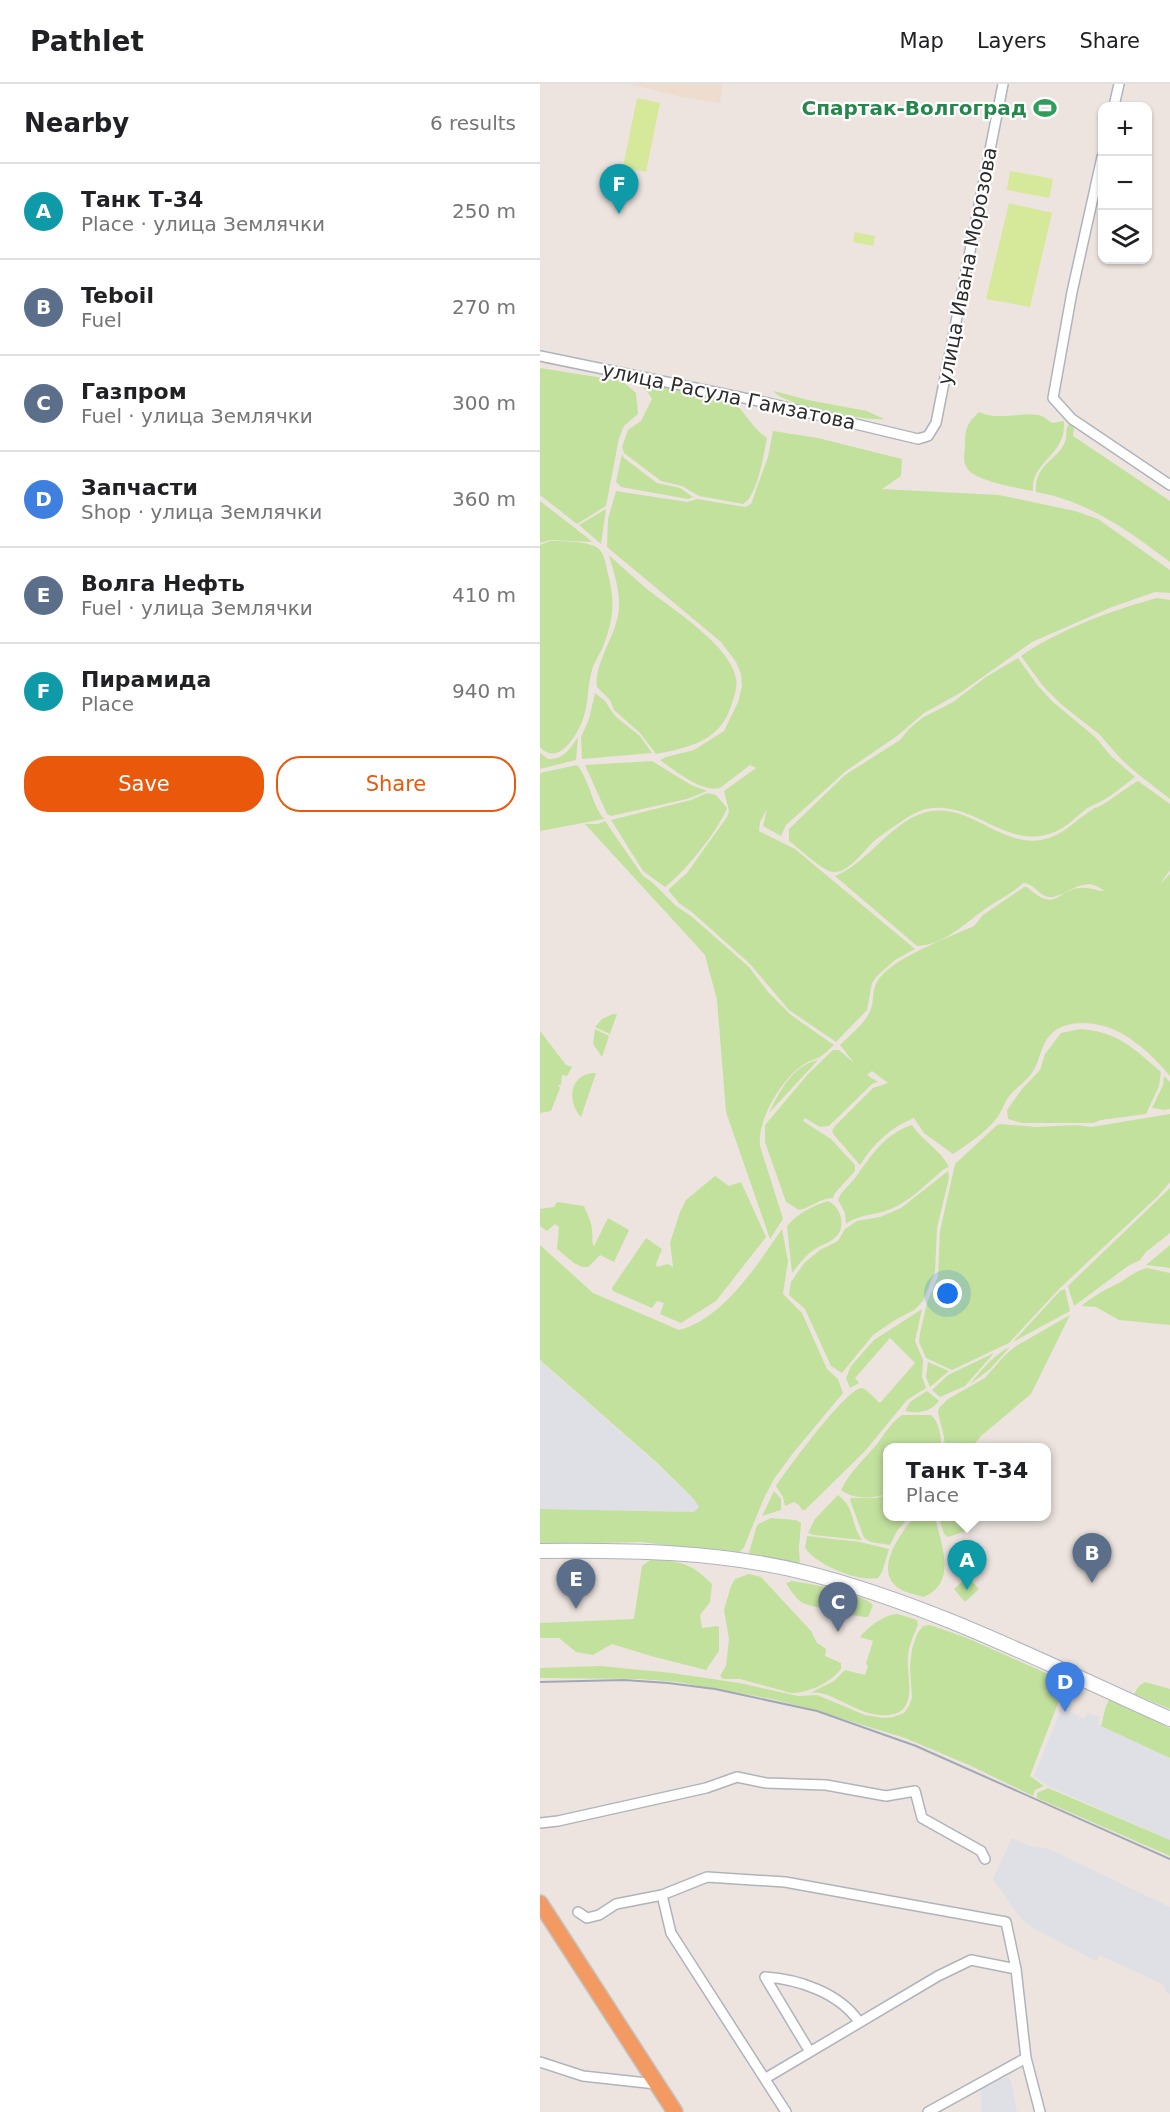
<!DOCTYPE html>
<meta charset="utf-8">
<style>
body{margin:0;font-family:"DejaVu Sans",sans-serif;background:#f2f2f2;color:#202124}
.controls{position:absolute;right:18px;top:18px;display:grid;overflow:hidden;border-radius:12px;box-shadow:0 2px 4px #0004}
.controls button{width:54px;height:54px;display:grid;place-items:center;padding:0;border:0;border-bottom:2px solid #e0e0e0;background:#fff;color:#202124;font:30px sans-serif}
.you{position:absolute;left:408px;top:1210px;width:21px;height:21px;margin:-15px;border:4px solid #fff;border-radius:50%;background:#1a73e8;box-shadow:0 0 0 9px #1a73e833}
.badge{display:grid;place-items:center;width:39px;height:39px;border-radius:50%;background:#ea580c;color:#fff;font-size:20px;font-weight:700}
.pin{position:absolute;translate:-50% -50px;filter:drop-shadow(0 2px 3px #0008)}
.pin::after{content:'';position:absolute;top:32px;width:21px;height:18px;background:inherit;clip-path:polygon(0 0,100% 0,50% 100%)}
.popup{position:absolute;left:343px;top:1359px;width:168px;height:78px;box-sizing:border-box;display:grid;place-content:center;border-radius:12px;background:#fff;filter:drop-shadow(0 2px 4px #0005);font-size:20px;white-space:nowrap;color:#757577}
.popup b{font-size:22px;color:#202124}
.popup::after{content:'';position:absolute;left:50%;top:100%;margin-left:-12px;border:12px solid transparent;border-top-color:#fff}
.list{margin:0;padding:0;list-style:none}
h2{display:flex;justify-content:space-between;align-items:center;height:78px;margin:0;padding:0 24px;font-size:26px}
h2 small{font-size:20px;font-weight:400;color:#757577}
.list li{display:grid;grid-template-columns:39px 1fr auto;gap:18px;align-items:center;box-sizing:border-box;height:96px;padding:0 24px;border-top:2px solid #e0e0e0}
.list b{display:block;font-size:22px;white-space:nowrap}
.list p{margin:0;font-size:20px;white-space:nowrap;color:#757577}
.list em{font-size:20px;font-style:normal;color:#757577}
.actions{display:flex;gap:12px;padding:18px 24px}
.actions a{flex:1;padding:14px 0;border:2px solid #ea580c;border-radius:24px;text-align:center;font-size:21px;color:#ea580c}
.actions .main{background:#ea580c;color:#fff}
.icon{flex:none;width:33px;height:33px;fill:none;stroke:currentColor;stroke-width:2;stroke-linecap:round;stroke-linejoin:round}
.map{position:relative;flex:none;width:630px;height:2028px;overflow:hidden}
header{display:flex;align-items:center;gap:36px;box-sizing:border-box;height:84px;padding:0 30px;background:#fff;border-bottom:2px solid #e0e0e0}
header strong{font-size:28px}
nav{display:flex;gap:33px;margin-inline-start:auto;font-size:21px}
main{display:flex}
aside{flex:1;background:#fff}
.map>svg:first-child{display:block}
.industrial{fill:#dfdfe6}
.education{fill:#eeddcf}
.green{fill:#c2e19d}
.pitch{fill:#d6e899}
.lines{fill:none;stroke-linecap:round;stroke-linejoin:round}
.minor-casing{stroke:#afb4bc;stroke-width:12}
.secondary-casing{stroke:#afb4bc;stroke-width:16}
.trunk-casing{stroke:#c4c4c4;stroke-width:18}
.minor{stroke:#fff;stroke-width:9}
.secondary{stroke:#fff;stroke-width:14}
.trunk{stroke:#f29a61;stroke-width:15}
.rail{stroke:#a1a8b5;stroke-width:2}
.labels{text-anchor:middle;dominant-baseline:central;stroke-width:4.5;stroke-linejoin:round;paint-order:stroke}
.leisure-label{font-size:20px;font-weight:bold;fill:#27864d;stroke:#fff;text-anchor:end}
.street-label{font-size:20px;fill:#2c2c2c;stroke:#fff}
</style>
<header>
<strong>Pathlet</strong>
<nav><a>Map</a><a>Layers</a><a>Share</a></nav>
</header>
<main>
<aside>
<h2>Nearby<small>6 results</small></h2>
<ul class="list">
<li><span class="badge" style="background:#0f9aa8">A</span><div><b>Танк Т-34</b><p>Place · улица Землячки</p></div><em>250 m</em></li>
<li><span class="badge" style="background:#5c6f8a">B</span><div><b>Teboil</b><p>Fuel</p></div><em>270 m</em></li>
<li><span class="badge" style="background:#5c6f8a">C</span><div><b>Газпром</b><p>Fuel · улица Землячки</p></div><em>300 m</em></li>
<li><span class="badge" style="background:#3f7fe0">D</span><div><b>Запчасти</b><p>Shop · улица Землячки</p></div><em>360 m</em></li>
<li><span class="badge" style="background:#5c6f8a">E</span><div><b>Волга Нефть</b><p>Fuel · улица Землячки</p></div><em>410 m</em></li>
<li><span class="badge" style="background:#0f9aa8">F</span><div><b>Пирамида</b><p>Place</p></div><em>940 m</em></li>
</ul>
<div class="actions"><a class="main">Save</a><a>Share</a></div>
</aside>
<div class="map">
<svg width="630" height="2028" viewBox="0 0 630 2028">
<rect width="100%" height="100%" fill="#ede4df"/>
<!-- industrial -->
<path class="industrial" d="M0,1277L108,1372L153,1414L159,1424L155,1428L0,1425Z
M522,1623L544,1635L547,1629L560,1633L558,1640L630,1674V1756L508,1702L494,1692Z
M472,1754L490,1762L509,1765L630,1823V1910L626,1908L623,1900L559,1871L556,1877L493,1844L481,1835L453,1795Z
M468,1993L471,1997L477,2028H442L440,2003L449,1998Z"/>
<!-- education -->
<path class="education" d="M89,0H183L180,19L137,12Z"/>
<!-- green -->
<path class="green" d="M0,284L82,297L96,309L98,330L84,342L79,354L66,422L37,440L0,411Z
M97,300H109L194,318C206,330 213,345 227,354C224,369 217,414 203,420L159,412L142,402L121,397L84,369L82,363L88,346L101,337L112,315L106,306Z
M234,307L268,316L327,327L344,335C326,337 243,322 234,307Z
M439,328C458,337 479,328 499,331C503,332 508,336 512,339L524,337C524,343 524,351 521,356C513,375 491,384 493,407C478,404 434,397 427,384C422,376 425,369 425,361C425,344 427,340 439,328Z
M530,339L534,344L533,352L630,417V478C589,447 548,417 496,408C494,380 517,377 525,358C528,350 524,345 530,339Z
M233,347L278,354L362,375L361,392L342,405L459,411L535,427L558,435L630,486V509L615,508L572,523L492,558L420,609L384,629L357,652L306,687L246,741L241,752L223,742L227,725L220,738L219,747L255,765L375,865L355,876L337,892L332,899L327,926L296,958L249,926L210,880L153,829L139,819L128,806L147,789L187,733L189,727L184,707L216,684L210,681L180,704C162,709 134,686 120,676L126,673L154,666L184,647L198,618L202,602L201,590L196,578L181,558L67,463L68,435L76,407L147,418L157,415L205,423L211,420L228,373Z
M82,370L84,374L117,399L140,404L153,413L148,415L81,403L76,398Z
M0,417L49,455L52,458L10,456L0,459Z
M66,425L61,460L39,441Z
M10,457C21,457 51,457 59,465C65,471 66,482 68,490C76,519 73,538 62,565C59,572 54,578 52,586C47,602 49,619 43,635C37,652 18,683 0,663V461Z
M69,471C81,482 94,494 107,505C133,526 189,560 196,594C198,604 193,616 190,625C178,658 147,664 116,670L100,649L74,626L70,616L57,603C54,580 74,555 78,531C82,511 74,490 69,471Z
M617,514L630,516V715L599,691L582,676L559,650L522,621L503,602L481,572C516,547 575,525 617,514Z
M478,574L498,602L513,618L555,653L571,672L595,693C584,701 574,710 562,717C558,719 553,721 549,723C537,731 527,744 512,749C466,766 433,715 386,725C372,728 351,745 339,753C327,761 310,790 293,788C282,787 259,764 249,757V745L305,691L360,656L369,645L382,634L413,618L446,593Z
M55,609L65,617L75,632L100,652L112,669L42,675L41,653L49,635Z
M38,653L36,676L0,685V669L8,675C23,676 30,665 38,653Z
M112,677L151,701L167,707L147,715L71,732L67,730L45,681Z
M37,681C50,697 52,721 64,735L0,747V689Z
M598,697L630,720V786L620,800L630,790V992C617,976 599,959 581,949C562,938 528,933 511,950C501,960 500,976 493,987C488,996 477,1003 470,1011C464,1018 462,1028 456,1035C445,1049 428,1060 413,1070L384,1049L374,1034C351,1043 333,1060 320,1081L294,1051L292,1047L295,1042L333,1004L348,999L332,987L327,991L338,998L332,1000L289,1042L280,1043L265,1034L263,1037L291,1055L315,1081V1087L295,1109L293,1114C280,1114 271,1124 259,1126L246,1118L225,1058V1041L268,990L293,966H299L314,979L300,961C310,951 326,939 331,925C334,917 332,906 337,898C349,875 410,853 434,842L443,831L484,803H487C517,830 516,806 540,804C548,803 557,807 564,807C544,790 530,810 513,813C500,815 495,799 483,799C472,810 458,816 445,825C424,840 404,861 377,862L295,792C328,779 349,740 383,729C427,715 459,763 501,756C523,752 534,737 552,726C556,722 555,725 560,722C573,715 585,704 598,697Z
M167,709L176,711L187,724C178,747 145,788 125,803L103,787L71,736L151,716Z
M65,737L103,792L112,798L136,822L151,832L209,883L228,908L251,931L294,961C290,964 285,970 280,973C274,976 268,977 263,981C241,996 217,1036 220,1062L243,1135L230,1155L186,1028L177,916L165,871L45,740H58Z
M73,930H77L70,950L55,943L62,935Z
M55,945L69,952L62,973L53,960Z
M540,945C579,948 593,964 621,988L619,1002L606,1030L561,1036L553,1039H482L468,1035L467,1026L482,1005L500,986L505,970L521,949Z
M0,947L26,981L32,983L27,992L22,991L21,1001H18L20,1004L11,1027L0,1029Z
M278,976L229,1029C239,1008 253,981 278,976Z
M56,989L41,1033C26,1016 30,989 56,989Z
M624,992L630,998V1025L625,1026L612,1024L623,1001Z
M630,1030V1098L618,1112L519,1205L469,1259L412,1286L386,1274L379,1258L380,1249L387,1219L398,1192L400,1147L415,1080L456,1042L460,1040L496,1043L536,1041L551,1043Z
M372,1041C382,1057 400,1065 409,1083L404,1085C388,1098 374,1114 355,1123C340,1131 318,1130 306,1140L305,1129L298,1116C301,1107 309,1102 315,1094C331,1072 344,1050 372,1041Z
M408,1087L409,1094L397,1144L395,1188L383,1217L374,1226L355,1236L333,1251L302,1289L291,1282L265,1225L249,1211L251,1198L264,1179L280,1166L298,1157L305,1145L317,1137L340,1133L361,1124Z
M175,1092L189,1102L201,1098L226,1153L176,1217L141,1239L120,1230L124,1219L117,1217L112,1224L73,1207L72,1204L106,1154L122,1165L116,1180L117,1183L128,1180L133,1183L130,1159L140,1128L146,1116Z
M630,1104V1149L606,1168L600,1176L588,1182L534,1222L528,1203L530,1200Z
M288,1117C303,1124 307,1147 292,1156C287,1160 280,1161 275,1165C266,1171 259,1180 252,1189L247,1142C257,1130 274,1121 288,1117Z
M17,1118L44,1122C47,1130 52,1138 52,1147C53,1153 51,1157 54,1162L68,1134L89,1146L74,1178L60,1171L48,1183H42L34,1179L17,1165L19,1143L15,1140L7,1147L0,1142V1125L14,1123Z
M242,1145L248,1177L243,1210L262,1229L287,1285L298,1295L303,1309L253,1369L234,1395L224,1414L204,1463L199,1469L191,1470L102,1458L0,1460V1425L154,1428L159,1423L153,1414L115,1377L0,1276V1161L53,1209L139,1246C183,1235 217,1181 242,1145Z
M630,1161V1184L606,1181Z
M607,1184L630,1189V1241L579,1236L556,1223L541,1222C551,1214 562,1207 573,1202C586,1196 594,1187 607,1184Z
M525,1205L530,1227L473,1258L520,1207Z
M382,1225L375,1257L383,1276L382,1293L386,1304L367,1316L325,1367L265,1426H262L259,1421L254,1418L245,1422L243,1413L236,1402C245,1388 308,1302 322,1304C327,1305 335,1315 340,1319L375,1279L350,1254L315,1294L319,1299L310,1304L306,1294L311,1282L334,1256Z
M530,1231L491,1310L441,1352L432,1363H405L404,1353L398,1329L399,1324L408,1315L445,1294L464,1272L476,1262Z
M470,1263L449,1286L430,1300C442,1286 453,1271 470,1263Z
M454,1269L425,1302L400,1313L392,1306L408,1291Z
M388,1278L409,1287L390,1303L386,1293Z
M387,1307L399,1317C390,1328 379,1330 365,1327L370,1318Z
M362,1331H391C400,1339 401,1352 401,1363L348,1364L347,1409C335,1416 312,1415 301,1406C310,1387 324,1376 337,1360C345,1349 351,1339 362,1331Z
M234,1407L241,1415V1426L222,1432Z
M298,1411C316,1424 310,1440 322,1456L274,1451L268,1449L275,1435Z
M347,1411L348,1432L369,1433L357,1447L350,1461L331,1458L324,1454L310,1416L311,1414H336Z
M374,1433H395C401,1460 418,1498 384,1513C375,1510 364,1509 357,1503C334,1485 361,1449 374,1433Z
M399,1433V1432L433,1433L426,1447L408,1453L404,1450Z
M231,1434L256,1436L261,1439L259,1463L260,1483L211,1472L209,1469L216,1444L218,1440Z
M267,1452L320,1458L349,1465L342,1488L338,1494C317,1498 277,1481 265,1464Z
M112,1475C141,1478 150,1478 172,1500L170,1518L160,1531L162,1544L179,1542V1567L166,1586L111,1572L72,1560L53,1571L36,1568L19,1554H0V1539L94,1535L102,1482Z
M209,1490L221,1493L271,1547L277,1559L286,1565L285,1572L301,1579V1585C290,1599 269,1609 251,1609L200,1595H183L180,1592L186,1582L189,1555L184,1526L191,1502L195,1495Z
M428,1493L439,1505L425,1518L414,1505Z
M252,1497C268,1499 324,1510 333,1521L328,1533C322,1534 267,1522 261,1518C255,1513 250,1506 246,1499Z
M358,1530L377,1536L378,1541C374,1551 369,1560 368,1572C366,1589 378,1624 354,1630C322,1638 292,1604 270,1609L294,1597L305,1586L325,1591L328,1582L326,1580L333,1557L320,1553C328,1543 345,1530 358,1530Z
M390,1541L427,1554L526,1598L490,1692L504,1702L495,1706L493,1712L429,1681L365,1654L274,1626L232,1615L137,1598L99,1595L0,1594V1584L61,1582L132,1589L199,1599L258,1612L277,1611L325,1631L344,1634L353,1633L364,1629L369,1622L372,1614L370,1583L372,1565L377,1550L383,1542Z
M605,1598L630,1605V1625L594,1610L599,1602Z
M569,1616L630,1644V1674L561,1642L566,1622Z
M508,1704L630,1756V1772L497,1714V1709Z"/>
<!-- pitch -->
<path class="pitch" d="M97,14L120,19L106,88L83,83Z
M470,87L513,95L509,114L467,106Z
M469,119L512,129L490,223L446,215Z
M315,148L335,152L333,162L313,158Z"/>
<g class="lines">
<!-- minor casing -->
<g class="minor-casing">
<path id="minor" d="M574,22L579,0
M562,73L532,208L513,314L532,335L630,401
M0,272L228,319L378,355L388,352L396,339L463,0
M0,1739L18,1737L166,1704L197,1693L226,1699L286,1701L346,1712L375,1707L382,1734L441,1767L445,1775
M122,1811L131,1849L246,2028
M38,1828L47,1834L59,1831L76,1820L122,1811L167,1793L245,1798L466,1838L476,1885L486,1974L500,2028
M270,1968L225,1893C258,1895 300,1909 319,1938
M0,1978L43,1992L116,2000
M226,1994L398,1892L431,1876L476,1885
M388,2028L486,1974"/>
</g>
<!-- secondary casing -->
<g class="secondary-casing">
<path id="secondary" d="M0,1467C89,1466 180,1467 267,1489C393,1521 511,1582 630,1635"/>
</g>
<!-- trunk casing -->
<g class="trunk-casing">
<path id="trunk" d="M0,1819L135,2028"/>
</g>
<!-- minor -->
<use href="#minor" class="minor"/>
<!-- secondary -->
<use href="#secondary" class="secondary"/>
<!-- trunk -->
<use href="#trunk" class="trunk"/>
<!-- rail -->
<path class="rail" d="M0,1598L84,1596L128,1599L175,1605L277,1627L376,1662L630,1775"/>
</g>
<!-- icons -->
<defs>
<g id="stadium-bare" transform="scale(1.8)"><path d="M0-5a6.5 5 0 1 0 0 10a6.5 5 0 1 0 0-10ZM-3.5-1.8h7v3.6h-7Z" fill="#2e9e5b" stroke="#fff" stroke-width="2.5" paint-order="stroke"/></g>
</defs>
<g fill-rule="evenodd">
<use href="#stadium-bare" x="505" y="24"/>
</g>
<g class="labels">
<!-- leisure labels -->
<g class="leisure-label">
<text x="487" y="24">Спартак-Волгоград</text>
</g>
<!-- street labels -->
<g class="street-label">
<text transform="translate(427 182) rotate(-79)">улица Ивана Морозова</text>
<text transform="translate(189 312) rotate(12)">улица Расула Гамзатова</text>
</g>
</g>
</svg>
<div class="controls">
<button>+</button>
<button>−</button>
<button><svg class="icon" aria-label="layers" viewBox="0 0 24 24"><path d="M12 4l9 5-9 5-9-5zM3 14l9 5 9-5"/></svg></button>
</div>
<div class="you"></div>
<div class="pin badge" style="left:427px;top:1506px;background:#0f9aa8">A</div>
<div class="popup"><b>Танк Т-34</b>Place</div>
<div class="pin badge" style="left:552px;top:1499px;background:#5c6f8a">B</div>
<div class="pin badge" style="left:298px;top:1548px;background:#5c6f8a">C</div>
<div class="pin badge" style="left:525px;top:1628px;background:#3f7fe0">D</div>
<div class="pin badge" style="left:36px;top:1525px;background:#5c6f8a">E</div>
<div class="pin badge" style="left:79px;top:130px;background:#0f9aa8">F</div>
</div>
</main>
